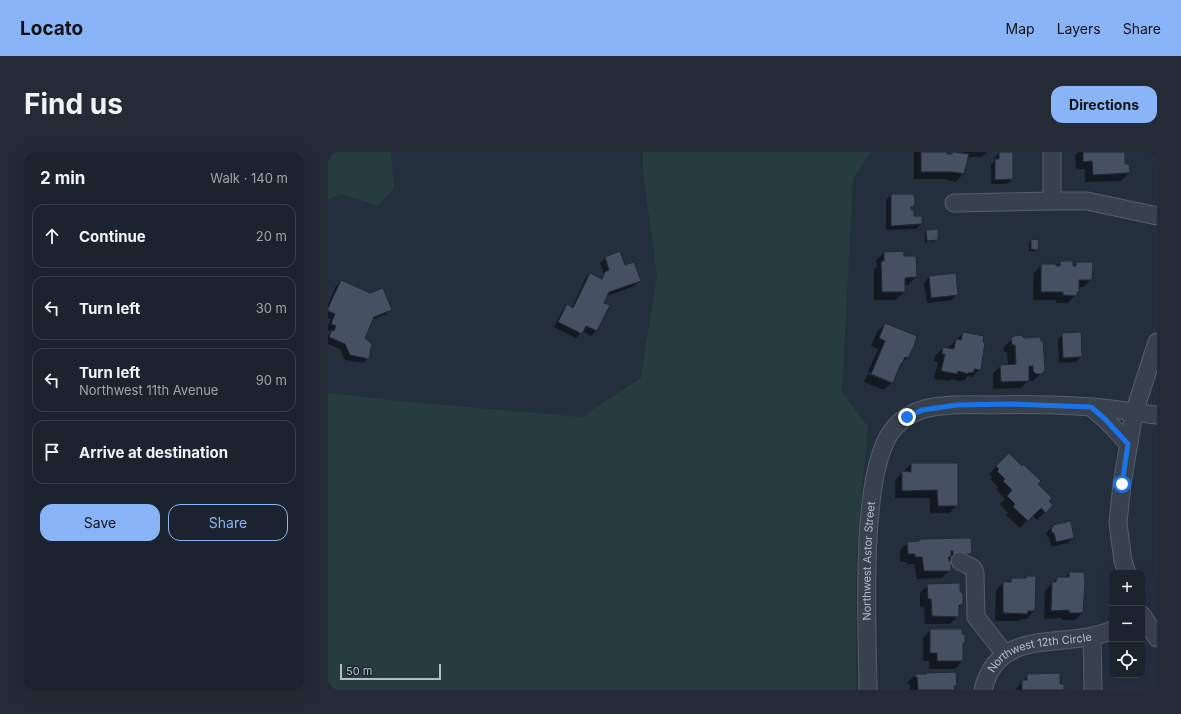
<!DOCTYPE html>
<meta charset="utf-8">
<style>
body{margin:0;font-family:Inter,sans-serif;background:#242b36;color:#f1f3f6}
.controls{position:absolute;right:12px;bottom:12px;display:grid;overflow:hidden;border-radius:8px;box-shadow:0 4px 16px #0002}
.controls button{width:36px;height:36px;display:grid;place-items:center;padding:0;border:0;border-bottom:1px solid #39404a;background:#1b232e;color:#f1f3f6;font:20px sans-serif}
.scale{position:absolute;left:12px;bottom:10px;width:101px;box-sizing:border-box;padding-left:4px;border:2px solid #b4bcc9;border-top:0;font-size:11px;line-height:14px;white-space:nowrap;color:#b4bcc9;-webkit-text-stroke:3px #1d2633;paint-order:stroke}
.stop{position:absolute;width:12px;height:12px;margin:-9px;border:3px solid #1a73e8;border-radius:50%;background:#fff}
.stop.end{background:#1a73e8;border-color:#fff;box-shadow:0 1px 4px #0008}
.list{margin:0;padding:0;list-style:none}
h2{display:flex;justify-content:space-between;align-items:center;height:52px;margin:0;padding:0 16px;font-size:17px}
h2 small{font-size:13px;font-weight:400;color:#a0a4aa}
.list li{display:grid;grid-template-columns:26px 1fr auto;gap:12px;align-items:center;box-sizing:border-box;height:64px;margin:0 8px 8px;padding:0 8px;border:1px solid #39404a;border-radius:12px}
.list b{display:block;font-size:15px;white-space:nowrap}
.list p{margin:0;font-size:13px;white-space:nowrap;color:#a0a4aa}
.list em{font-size:13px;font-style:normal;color:#a0a4aa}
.actions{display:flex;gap:8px;padding:12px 16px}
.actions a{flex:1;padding:9px 0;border:1px solid #8ab4f8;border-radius:12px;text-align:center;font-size:14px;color:#8ab4f8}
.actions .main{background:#8ab4f8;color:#111}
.icon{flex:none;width:22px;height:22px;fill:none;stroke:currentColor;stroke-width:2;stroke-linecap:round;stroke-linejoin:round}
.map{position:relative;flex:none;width:829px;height:538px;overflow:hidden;border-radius:12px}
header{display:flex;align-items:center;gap:24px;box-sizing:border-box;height:56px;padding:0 20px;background:#8ab4f8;color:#111}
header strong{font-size:19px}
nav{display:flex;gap:22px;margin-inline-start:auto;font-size:14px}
.intro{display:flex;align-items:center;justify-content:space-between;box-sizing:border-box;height:96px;padding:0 24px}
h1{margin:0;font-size:28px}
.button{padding:10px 18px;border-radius:12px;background:#8ab4f8;color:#111;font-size:14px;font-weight:700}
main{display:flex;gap:24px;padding:0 24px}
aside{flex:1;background:#1b232e;border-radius:12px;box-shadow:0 4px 16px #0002}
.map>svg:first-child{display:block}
.green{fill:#263c3f}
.shadow{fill:#0007}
.building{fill:#455162;stroke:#1f2835}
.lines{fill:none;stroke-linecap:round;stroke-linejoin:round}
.minor-casing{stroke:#565f6c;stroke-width:19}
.minor{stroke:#38414e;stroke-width:17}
.route{stroke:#1a73e8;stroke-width:5}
.labels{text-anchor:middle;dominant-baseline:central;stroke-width:3.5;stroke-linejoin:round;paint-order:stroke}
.street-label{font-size:11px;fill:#b4bcc9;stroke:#1d2633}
</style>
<header>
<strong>Locato</strong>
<nav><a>Map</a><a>Layers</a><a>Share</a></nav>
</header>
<div class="intro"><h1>Find us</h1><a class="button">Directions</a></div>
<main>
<aside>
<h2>2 min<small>Walk · 140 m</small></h2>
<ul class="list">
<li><svg class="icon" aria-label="ahead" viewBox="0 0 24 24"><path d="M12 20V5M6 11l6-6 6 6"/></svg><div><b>Continue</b></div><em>20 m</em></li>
<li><svg class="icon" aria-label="left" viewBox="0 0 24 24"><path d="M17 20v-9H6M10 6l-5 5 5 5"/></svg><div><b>Turn left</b></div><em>30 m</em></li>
<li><svg class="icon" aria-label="left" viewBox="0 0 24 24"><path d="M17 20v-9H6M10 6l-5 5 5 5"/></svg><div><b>Turn left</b><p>Northwest 11th Avenue</p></div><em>90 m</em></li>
<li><svg class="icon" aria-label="arrive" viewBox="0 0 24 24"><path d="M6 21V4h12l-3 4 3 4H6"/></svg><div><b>Arrive at destination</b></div></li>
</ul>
<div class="actions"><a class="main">Save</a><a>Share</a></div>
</aside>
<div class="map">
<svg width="829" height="538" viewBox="0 0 829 538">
<rect width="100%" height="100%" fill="#242f3e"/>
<!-- green -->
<path class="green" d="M0,0H63L66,36L50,54L14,42L0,47Z
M315,0H543L525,27L514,240L540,275L528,401V538H0V241L81,250L253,265L313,226L329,123L315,20Z"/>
<!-- shadow -->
<path class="shadow" d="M586,0H618V3H622L626,0H659L654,5H639L635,22L628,30L616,27H586Z
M751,0H796V14L801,21L793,29L757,30V17H748L747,3Z
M671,1L684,27L679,32H663V13L666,10V6Z
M563,43L584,54L582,56L585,65L593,72L588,77L558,78V48Z
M599,79L609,88L607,90H597V81Z
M703,88L709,97L707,99H701V90Z
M291,101L297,114L312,129L306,134L279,144L275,151L280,154L268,179L263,184L254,179L248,186L226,175L234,159L239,154L244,156L257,127L263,122L272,127L276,122L272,111L277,106Z
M556,101L575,105L588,125L580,133H576V140L568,148H546V117L549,115L548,108Z
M733,110L744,115L749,111L763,127L756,135H750V140L740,151H728V148H705L706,121L713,113L727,116Z
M601,125L629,143L624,148L599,151L596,131Z
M13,129L62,158L57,163L43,168L36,186L40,206L35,211L17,208L12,197L0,192V183L4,180L0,178V173L3,167L0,166V152L8,134Z
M557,172L579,206L570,215L564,230L556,238L536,230L540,222L562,231V228L540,220L550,197L543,194L549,180Z
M635,181L652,217L644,225L640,224L637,228L631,229L623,227L621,229L606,227L610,210L606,209L607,204L615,196H620Z
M735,182L753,205L748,210L731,211L730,187Z
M684,187H696L716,218L705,229H700L693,236L665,237V221L673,214L680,213L679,200H676V195Z
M681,302L708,332L719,349L724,353L709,368L704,363L692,376L678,363L680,361L672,352L677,347L668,337L670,335L662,327L664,325L661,322Z
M583,312L629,354L621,361H602V346H567V328Z
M725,374L745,386L740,391L723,395L721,385L720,386L718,381Z
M590,390L643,401L635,409H622V418L614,426L589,427L586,412H579V410H572V398L580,391Z
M741,421L754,461L747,468H734V466L716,467L717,439L729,426H737Z
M698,425L706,459L699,467H693L691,469H667L668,438L675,431H680L684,427H696Z
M600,433L631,439L634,452L630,457V464L622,472H597L596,455H592V441Z
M603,478L633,483L636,491L634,492V509L627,517H601V509H595V486Z
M599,522L628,533L626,536V538H582V532H579V531L587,523H597Z
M700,523L732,533L735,538H687Z"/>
<!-- building -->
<path class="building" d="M593,0H619V2H624V0H627L641,2L636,22L625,20H593Z
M671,0H685V27L667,28V7H671Z
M755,0H797V12H801L802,21L765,23L764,9L755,10Z
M563,42H585L587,46V51L585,55H583V58H586V64H594V72L563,74Z
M610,77V88L599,89L598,78Z
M703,87L711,88L710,98L703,97Z
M292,99L297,113L306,110L313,129L281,140L276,151L282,153L269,179L258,174L254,182L230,170L239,152L245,156L262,121L274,127L277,120L281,118L277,105Z
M576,99V104H588L589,125L577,126V140H554L553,109H556V100Z
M732,109H745V114H748V110H765L764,128H751V140H749V144L735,143V140H713V112H728V114H732Z
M628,121L630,143L603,146L601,124Z
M13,128L42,141L55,136L64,158L46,165L37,186L44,192L41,207L22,203L17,192L1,185L4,178L6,179L8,174L3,172L7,162L0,159V156Z
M557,171L589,184L586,194L580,206L577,205L574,212L573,211L565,231L543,222L557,189L551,186Z
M635,180L656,184L655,190H657L653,218L646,217V220L640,221V222L630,219L629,222L613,219L617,202H614L615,195L626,197L628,187L633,188Z
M753,180L754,205L735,206L734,181Z
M693,183L696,186L713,185V189H715L717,218L714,222H708L705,219V214H701V229L673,230L672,213L688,212L687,193H684L683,186L686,184Z
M681,301L694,314L695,312L713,329L710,332L724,346L721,349L725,353L718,361L713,356L700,369L685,355L687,352L679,344L684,338L675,329L677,327L669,319L671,317L668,314Z
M583,311H630V354H610L609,338L574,339V319L583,320Z
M743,369L746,386L728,390L726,381H724L723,375H725V373Z
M635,386H643L644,402H625V399H623V405H620L621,409H623V419H596L594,405H587V402H580L579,390L591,389V388L596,387Z
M741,420H756L757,430L755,461H741V458L723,459L724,430H728L729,425H741Z
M698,424H708L707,459H700L699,462L675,461V430H683V426H698Z
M632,431V439L635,442V453H631V465L604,464L603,447H600L599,432Z
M602,477H634V482H637V491H635V509H609V501H602Z
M628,520L629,534H626L627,538H590L589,525H587V522H599L598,521Z
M732,521V532H736V538H694V528H699V522Z"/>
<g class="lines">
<!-- minor casing -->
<g class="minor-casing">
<g id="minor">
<path d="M724,0V49"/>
<path d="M626,51L724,49H759L829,64"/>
<path d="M763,255L777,267L801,292"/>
<path d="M632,409L645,416L647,421L648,465L677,502"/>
<path d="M799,421L795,409L790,371L794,332L806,261L829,190"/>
<path d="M814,463L829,486"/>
<path d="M764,485L765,538"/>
<path id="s1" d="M540,538C540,482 529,312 568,274C574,267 585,261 593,258C615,251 640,253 663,253C696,252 730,253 763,255C785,256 807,261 829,263"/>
<path id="s2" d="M655,538C671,472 738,499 784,478"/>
</g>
</g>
<!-- minor -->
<use href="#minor" class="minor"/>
</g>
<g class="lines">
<!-- route -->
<path class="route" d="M579,265L594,258L629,253L683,252L763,255L777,267L800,292L794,332"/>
</g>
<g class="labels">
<!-- street labels -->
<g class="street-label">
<text stroke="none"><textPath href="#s1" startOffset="129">Northwest Astor Street</textPath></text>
<text stroke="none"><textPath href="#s2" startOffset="76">Northwest 12th Circle</textPath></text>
</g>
</g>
</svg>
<div class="controls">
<button>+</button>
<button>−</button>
<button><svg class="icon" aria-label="locate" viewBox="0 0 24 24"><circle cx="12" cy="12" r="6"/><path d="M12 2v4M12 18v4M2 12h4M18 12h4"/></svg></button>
</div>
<div class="scale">50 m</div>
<div class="stop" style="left:794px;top:332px"></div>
<div class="stop end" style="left:579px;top:265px"></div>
</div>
</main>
